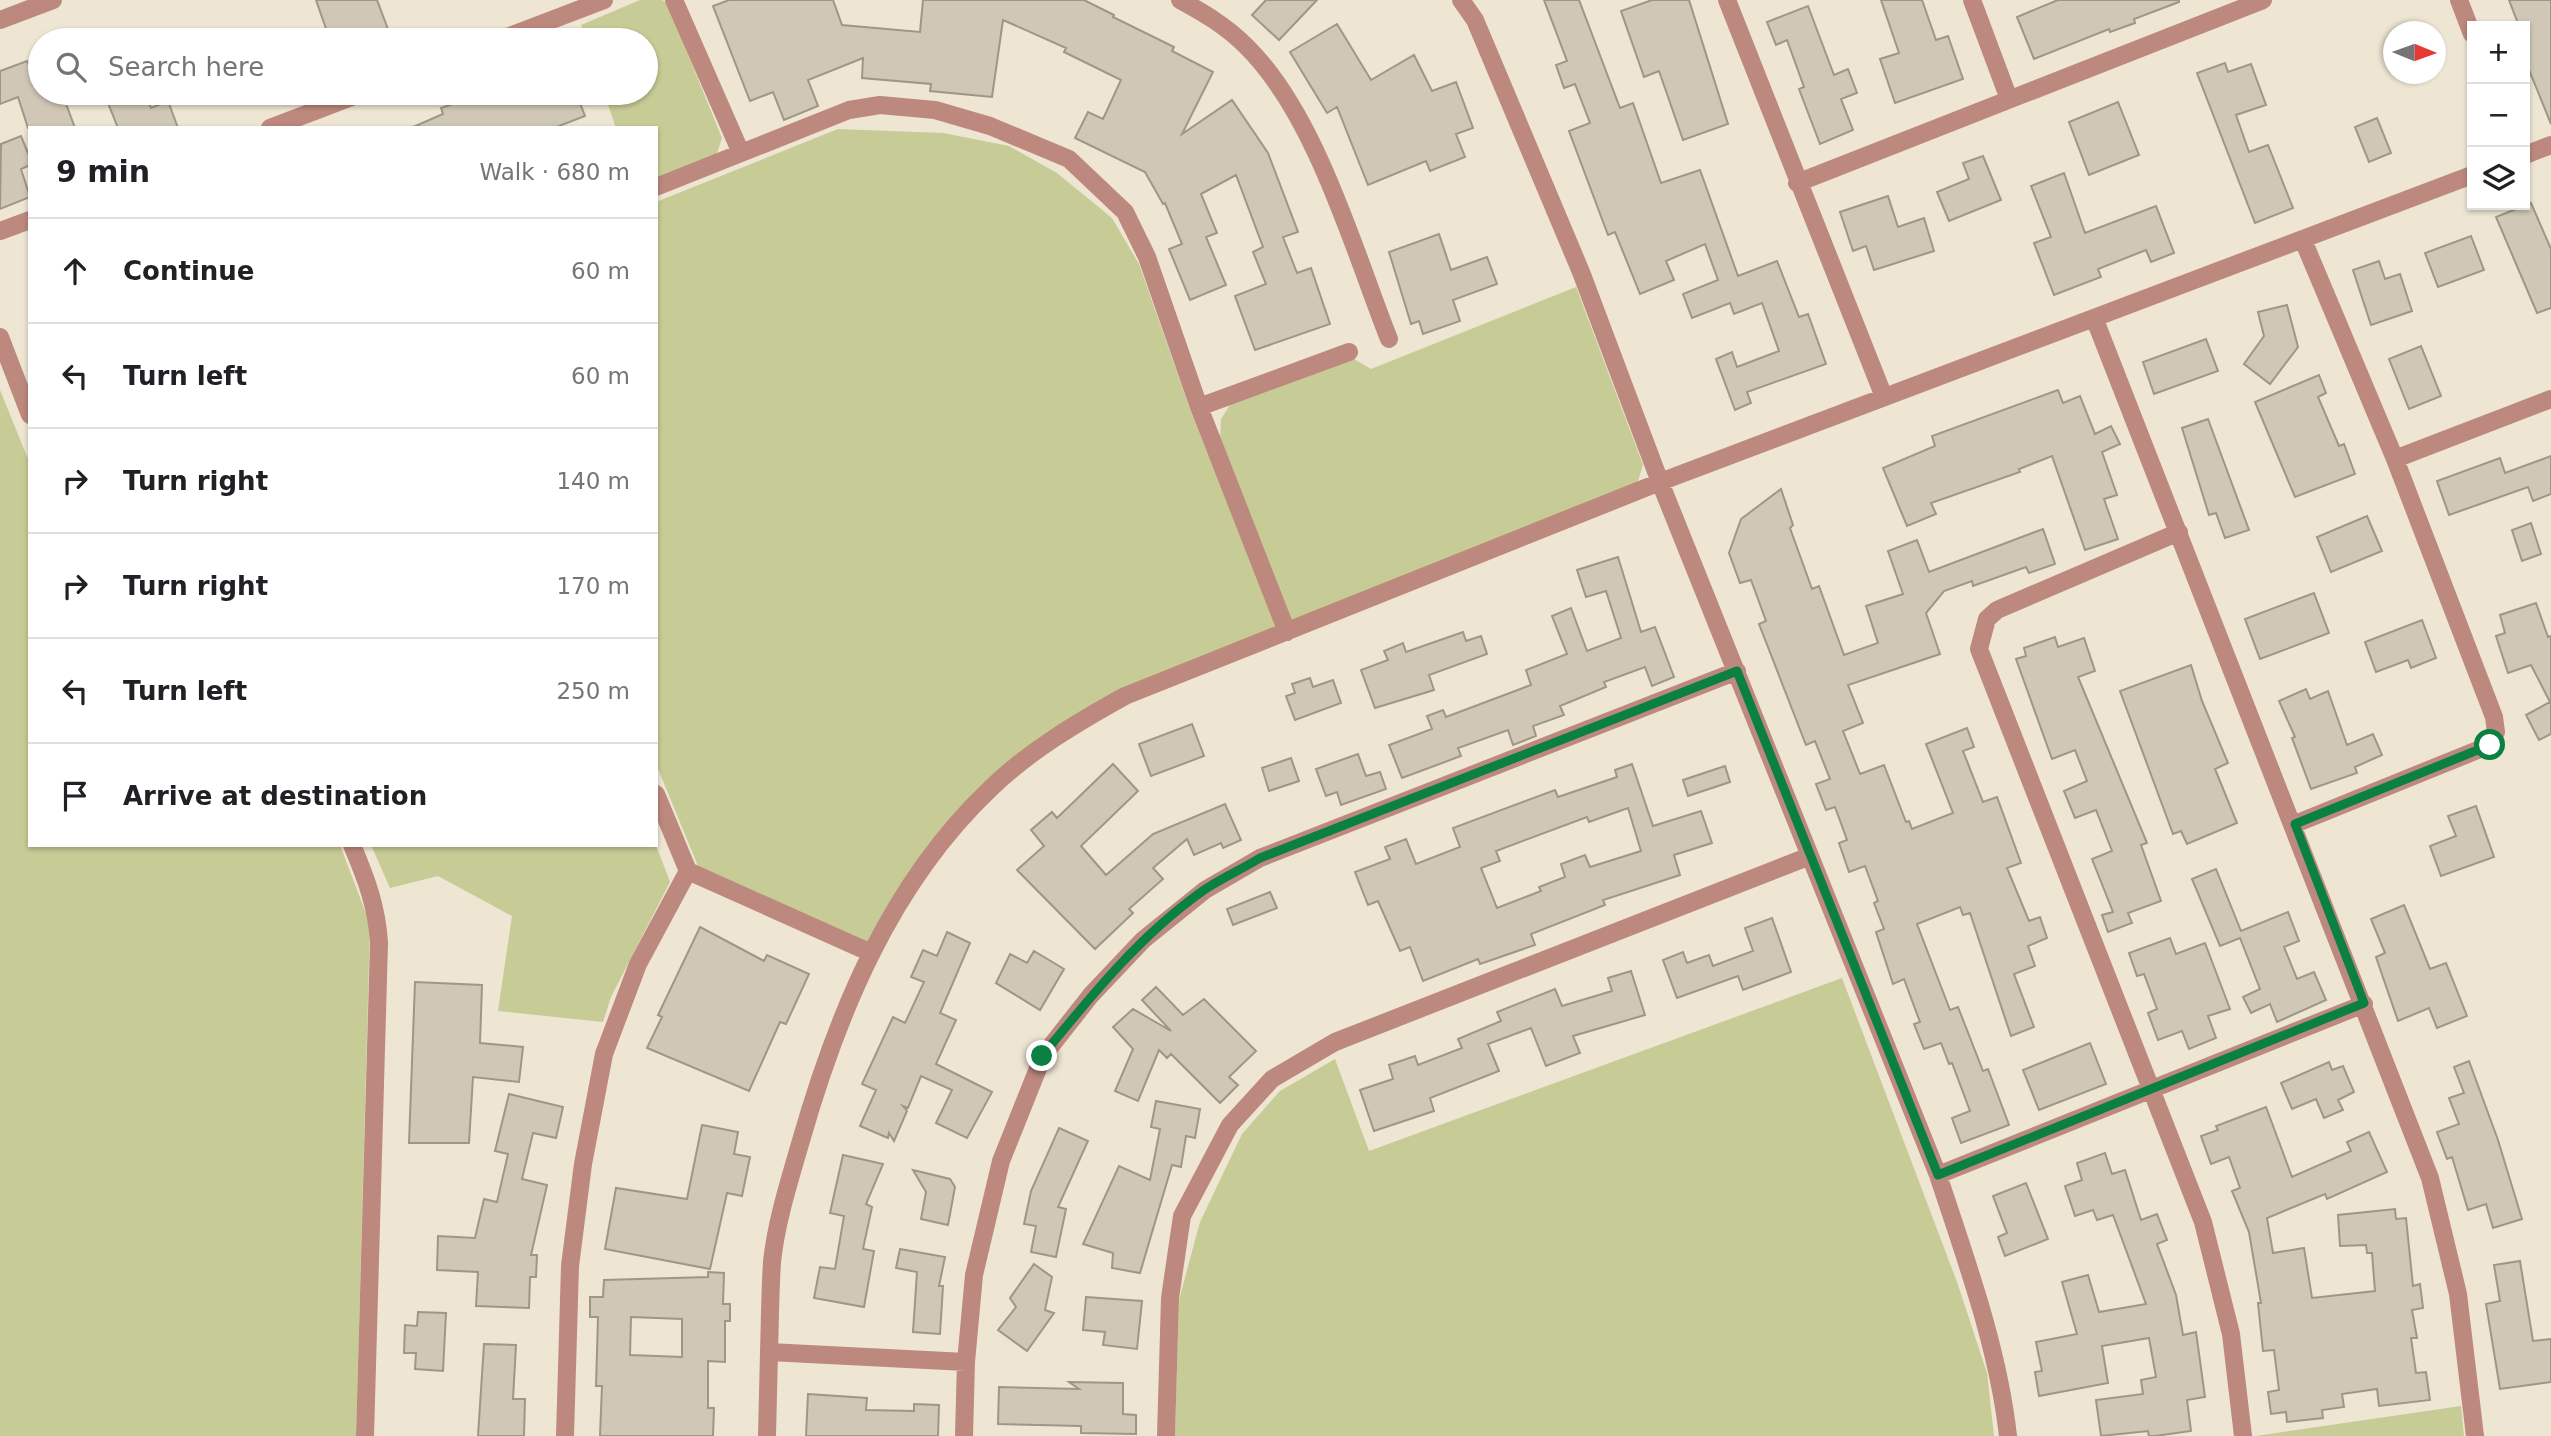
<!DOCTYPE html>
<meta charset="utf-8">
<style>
body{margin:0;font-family:"DejaVu Sans",sans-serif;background:#f6f6f6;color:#202124}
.controls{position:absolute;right:21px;top:21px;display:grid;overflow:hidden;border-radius:0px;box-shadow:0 2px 5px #0004}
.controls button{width:63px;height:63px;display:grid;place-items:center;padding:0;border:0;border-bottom:2px solid #e0e0e0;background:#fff;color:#202124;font:35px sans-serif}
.compass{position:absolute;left:2383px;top:21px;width:63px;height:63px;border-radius:50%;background:#fff;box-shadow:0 2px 5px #0004;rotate:91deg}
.stop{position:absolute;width:21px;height:21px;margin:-16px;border:5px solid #0b8043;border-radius:50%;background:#fff}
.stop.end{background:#0b8043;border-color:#fff;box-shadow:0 2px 7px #0008}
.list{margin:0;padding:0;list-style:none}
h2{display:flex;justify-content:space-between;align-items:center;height:91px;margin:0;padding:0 28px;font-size:30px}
h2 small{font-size:23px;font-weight:400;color:#757577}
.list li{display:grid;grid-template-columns:46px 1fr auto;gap:21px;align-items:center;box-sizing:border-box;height:105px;padding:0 28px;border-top:2px solid #e0e0e0}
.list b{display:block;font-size:26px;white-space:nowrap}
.list em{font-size:23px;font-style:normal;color:#757577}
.icon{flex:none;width:38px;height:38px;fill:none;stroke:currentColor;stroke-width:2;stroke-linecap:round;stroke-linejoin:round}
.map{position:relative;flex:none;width:2551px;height:1436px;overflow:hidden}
.search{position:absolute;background:#fff;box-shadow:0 2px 5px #0004;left:28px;top:28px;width:630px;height:77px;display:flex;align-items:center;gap:18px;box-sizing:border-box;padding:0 24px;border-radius:38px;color:#757577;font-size:26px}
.panel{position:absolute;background:#fff;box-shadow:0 2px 5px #0004;left:28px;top:126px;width:630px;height:721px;border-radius:0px}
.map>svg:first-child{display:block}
.green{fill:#c7cb96}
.building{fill:#d0c7b6;stroke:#9f9786;stroke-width:2;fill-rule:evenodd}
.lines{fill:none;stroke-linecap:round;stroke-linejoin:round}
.street{stroke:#bd887d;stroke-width:18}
.route{stroke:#0b8043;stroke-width:9}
</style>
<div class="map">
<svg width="2551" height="1436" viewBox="0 0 2551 1436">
<rect width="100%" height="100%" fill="#eee5d3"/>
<!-- green -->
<path class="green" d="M640,0H662L667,3L722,138L716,156L656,180V128H616L604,93H646V40H587L581,25Z
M838,129L943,133L1009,146L1057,173L1112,218L1139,264L1191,412L1277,627L1123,690L986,785L867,943L698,866L656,764V202Z
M1576,287L1643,465L1637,484L1292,625L1220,440L1221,419L1233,400L1349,356L1371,369Z
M0,390L30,464V845H340L370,924L356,1436H0Z
M371,845H656L670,882L611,997L603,1022L498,1011L512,916L438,876L390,888Z
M1842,978L1957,1282L1987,1373L1994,1436H1175L1179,1300L1200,1222L1242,1134L1280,1091L1335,1059L1369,1151Z
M2461,1406L2464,1436H2256Z"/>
<!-- building -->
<path class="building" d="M316,0H377L392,40H330Z
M729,0H833L842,25L920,32L923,0H1084L1114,15L1113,17L1174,47L1172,51L1213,72L1182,134L1232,100L1268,153L1298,232L1283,237L1297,273L1311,268L1330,324L1255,350L1235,296L1266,284L1253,252L1263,247L1236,175L1201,194L1217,233L1206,237L1226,285L1190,300L1169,249L1182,244L1165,203L1163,204L1145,172L1075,138L1088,112L1103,119L1121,80L1064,52L1066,48L1003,20L992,97L930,91L931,84L862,78L863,58L808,80L818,106L784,120L773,92L750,101L713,6Z
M1266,0H1317L1279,40L1252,15Z
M1544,0H1579L1620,108L1633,103L1661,183L1700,170L1738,276L1777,261L1799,317L1808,314L1826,364L1747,392L1751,403L1735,410L1716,359L1732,352L1737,367L1779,351L1762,303L1734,314L1730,303L1692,318L1683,294L1718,280L1705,244L1666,261L1674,280L1640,294L1615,232L1608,235L1569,131L1590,123L1575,84L1564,88L1556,65L1567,61Z
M1652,0H1689L1728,124L1683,140L1659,71L1644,77L1621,11Z
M1881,0H1922L1936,40L1948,36L1963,79L1895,103L1880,59L1899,53Z
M2058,0H2179V2L2134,19L2135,23L2110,32L2109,29L2034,59L2017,17Z
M2509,0H2551V124L2525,60V26H2519Z
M1808,6L1834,75L1848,69L1857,93L1841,99L1853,130L1820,144L1799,89L1804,87L1787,40L1776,45L1767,22Z
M1337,24L1371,80L1414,55L1432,91L1456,82L1473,128L1456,134L1465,157L1430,171L1426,161L1368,185L1337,107L1327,113L1290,52Z
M27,61L29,65L40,61V93H62L75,128H28L18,97L0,104V71Z
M2225,63L2228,72L2251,64L2266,105L2236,115L2249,152L2268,145L2293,208L2255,223L2197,73Z
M104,93H145L151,108L168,101L178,128H118Z
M484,93H576L585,116L554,128H411L443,114L441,108Z
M2118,102L2139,155L2089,175L2069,122Z
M2377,118L2391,153L2369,162L2355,127Z
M21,136L30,158V165L21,169L30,197L0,209L1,144Z
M1983,156L2001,200L1949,221L1937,192L1969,179L1963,163Z
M2064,173L2085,233L2156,206L2174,253L2151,262L2146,250L2098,269L2101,277L2054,295L2034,243L2051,237L2031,186Z
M1888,196L1898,227L1924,218L1934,251L1874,270L1866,246L1853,251L1840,212Z
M2531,203L2551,249V308L2537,313L2496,217Z
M1439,234L1451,270L1487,257L1497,284L1453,300L1460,321L1423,334L1419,321L1411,324L1389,252Z
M2471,236L2484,270L2438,287L2425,253Z
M2379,261L2385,279L2400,274L2412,311L2371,325L2353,270Z
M2287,305L2298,347L2270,384L2244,364L2264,336L2258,312Z
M2206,339L2218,371L2154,394L2143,362Z
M2421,346L2441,396L2409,409L2389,359Z
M2319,375L2326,393L2318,397L2339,446L2344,444L2355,474L2295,497L2255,402Z
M2058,390L2063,403L2080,396L2095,434L2111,426L2120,444L2102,452L2117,495L2104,499L2118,539L2085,550L2052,456L2019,469L2020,472L1931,503L1936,514L1907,526L1883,468L1935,446L1932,436Z
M2208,419L2249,530L2225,538L2216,513L2209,515L2182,428Z
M2551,456V494L2533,501L2528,487L2449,515L2437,481L2500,458L2505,473Z
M1781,489L1793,525L1790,528L1812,589L1819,586L1844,655L1878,643L1866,606L1903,594L1888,551L1917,540L1929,572L2043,529L2055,564L2029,573L2026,567L1973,586L1972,581L1944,591L1926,613L1940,654L1848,685L1863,723L1843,731L1860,774L1884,765L1906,822L1909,821L1912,829L1953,813L1926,744L1967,728L1974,747L1963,751L1983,802L1997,797L2021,863L2007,868L2029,921L2040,917L2047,938L2028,946L2035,966L2014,974L2034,1027L2011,1036L1970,913L1963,915L1960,907L1917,924L1950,1010L1958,1007L1983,1071L1988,1069L2009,1125L1961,1143L1952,1118L1970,1111L1952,1063L1949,1064L1941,1043L1924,1049L1914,1024L1920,1022L1904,979L1893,984L1876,932L1884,929L1874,903L1878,901L1865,866L1849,872L1839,843L1847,840L1835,807L1826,810L1816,784L1830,779L1815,741L1806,745L1759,624L1766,621L1751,580L1740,583L1729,553L1741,519Z
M2367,516L2382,551L2331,572L2317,537Z
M2531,523L2541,554L2522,561L2512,530Z
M1618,557L1641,632L1655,627L1674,677L1652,686L1645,667L1604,682L1606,687L1560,706L1564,715L1533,726L1536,736L1513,745L1508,730L1458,748L1461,756L1402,778L1389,745L1432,729L1427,716L1443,710L1446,717L1531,685L1526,670L1567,654L1552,616L1571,608L1587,651L1621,638L1606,591L1586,597L1577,570Z
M2314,593L2329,633L2260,659L2245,619Z
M2536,603L2548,637L2551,636V734L2539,740L2526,715L2550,702L2531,665L2508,673L2496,636L2505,633L2500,615Z
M2422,620L2436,658L2411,668L2408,660L2376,672L2365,642Z
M1463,632L1466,641L1481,636L1487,654L1429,675L1434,690L1375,708L1361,670L1388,660L1384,651L1403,643L1406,652Z
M2055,637L2058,647L2084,638L2095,671L2078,677L2147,843L2141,845L2161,901L2128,913L2132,923L2108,932L2102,915L2113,912L2092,859L2112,851L2096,810L2075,818L2064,791L2087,781L2075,750L2052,759L2016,659L2026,656L2024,648Z
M2191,665L2202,701L2228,763L2215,769L2237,823L2187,844L2181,831L2173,834L2120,691Z
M1310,678L1313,687L1333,680L1341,703L1295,720L1286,696L1295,693L1292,684Z
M2306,689L2310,699L2328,691L2347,745L2373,734L2382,755L2355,767L2357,773L2311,789L2292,738L2295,737L2279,701Z
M1192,724L1204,756L1151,776L1139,744Z
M1358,754L1366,776L1380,772L1386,789L1341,805L1337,792L1326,796L1316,769Z
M1291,758L1299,781L1269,791L1262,768Z
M1113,764L1138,791L1081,846L1106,875L1153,834L1225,804L1241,840L1223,848L1221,843L1194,855L1187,839L1153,868L1163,879L1129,909L1133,913L1095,949L1017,870L1044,846L1031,830L1052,812L1057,818Z
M1632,764L1653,826L1701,811L1712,843L1674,855L1680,875L1603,900L1605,905L1531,934L1535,945L1480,964L1478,959L1423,981L1410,947L1400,951L1378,901L1368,905L1355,872L1390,859L1385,847L1406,839L1416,864L1460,847L1453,828L1555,790L1558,797L1617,777L1615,770ZM1628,808L1641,851L1590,867L1585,855L1561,864L1565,877L1539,887L1541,891L1497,908L1481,868L1500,861L1496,851L1587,817L1589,822Z
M1725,766L1730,782L1688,796L1683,780Z
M2476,806L2494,857L2441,876L2430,846L2456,836L2448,816Z
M2216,869L2241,931L2288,912L2299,941L2284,947L2297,979L2314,972L2326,1000L2277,1022L2270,1004L2251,1013L2243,997L2260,989L2240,938L2220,946L2192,879Z
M1270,892L1277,908L1233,925L1227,909Z
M2404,905L2430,969L2446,963L2467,1016L2437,1028L2429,1008L2398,1021L2376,957L2385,953L2371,919Z
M1772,918L1791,972L1743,990L1738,976L1677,998L1663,960L1683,952L1687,963L1709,955L1713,966L1753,951L1745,928Z
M700,927L764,961L767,955L809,974L786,1024L780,1022L749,1091L647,1048L662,1017L658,1015Z
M947,932L970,943L940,1013L956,1020L936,1064L992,1092L967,1138L936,1123L952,1090L921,1076L908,1108L903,1106L907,1111L894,1141L889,1133L888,1138L860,1126L876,1090L862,1084L893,1017L905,1023L924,982L911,977L923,950L937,956Z
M2170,938L2176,954L2205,943L2230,1009L2208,1016L2216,1038L2189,1049L2182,1031L2158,1040L2148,1013L2157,1009L2144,974L2137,976L2129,953Z
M1034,951L1064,969L1040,1010L996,983L1010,954L1027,963Z
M1631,971L1645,1015L1573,1036L1580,1053L1546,1066L1531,1028L1488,1044L1499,1071L1430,1098L1434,1111L1374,1131L1360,1090L1393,1079L1389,1065L1415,1056L1418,1065L1462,1048L1458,1039L1501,1021L1497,1012L1555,989L1562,1006L1612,991L1608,978Z
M415,982L482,985L480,1043L523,1047L519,1082L473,1077L469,1143H409Z
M1156,987L1183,1015L1204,999L1256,1051L1229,1077L1238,1085L1220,1103L1171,1054L1167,1058L1159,1050L1138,1101L1115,1091L1133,1049L1113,1027L1133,1009L1171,1031L1142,1000Z
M2090,1043L2106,1084L2039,1110L2023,1070Z
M2469,1061L2498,1140L2522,1219L2493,1228L2486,1204L2468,1210L2452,1157L2447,1159L2437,1132L2459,1124L2449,1098L2464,1093L2454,1067Z
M2329,1062L2332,1070L2343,1066L2354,1092L2338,1100L2343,1110L2324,1118L2316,1099L2292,1109L2281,1083Z
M509,1094L563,1107L556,1138L533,1133L522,1179L547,1185L531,1255H537L536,1277H530L529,1308L476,1306L478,1272L437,1270L438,1236L475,1238L484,1199L497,1202L508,1154L495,1151Z
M1156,1101L1200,1109L1195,1138L1186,1136L1181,1167L1172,1165L1140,1273L1112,1268L1113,1253L1083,1244L1119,1166L1150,1180L1160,1129L1151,1127Z
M2266,1107L2292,1177L2351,1151L2347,1142L2369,1132L2387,1172L2327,1199L2325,1194L2267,1218L2273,1253L2304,1248L2312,1298L2375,1291L2372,1253H2367L2366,1245L2340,1246L2338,1215L2395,1209L2396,1219L2406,1218L2413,1286L2420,1284L2423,1308L2412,1310L2417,1338H2411L2416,1373L2426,1372L2430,1400L2379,1406L2377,1389L2342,1394L2344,1407L2322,1410L2323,1418L2287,1422L2286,1412L2271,1414L2268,1392L2279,1390L2274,1350L2263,1351L2258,1303H2261L2249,1232L2232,1191L2240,1188L2229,1157L2211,1164L2201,1136L2218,1130L2216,1126Z
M702,1125L738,1132L734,1154L750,1157L742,1196L727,1193L710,1269L605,1249L616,1188L687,1199Z
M1059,1128L1088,1141L1058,1207L1066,1209L1056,1257L1031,1252L1036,1226L1024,1224L1031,1191Z
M2105,1153L2112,1174L2125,1170L2141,1220L2157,1214L2167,1240L2157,1244L2176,1295L2183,1335L2196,1332L2205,1397L2187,1400L2191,1431L2155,1436H2149L2148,1431L2101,1436L2096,1400L2143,1394L2141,1380L2156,1377L2149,1338L2102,1346L2108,1383L2039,1396L2035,1372L2042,1371L2036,1342L2077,1334L2062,1282L2088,1275L2099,1312L2146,1304L2113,1215L2097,1220L2093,1210L2075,1216L2065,1186L2082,1180L2077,1163Z
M843,1155L883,1164L866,1204L872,1207L863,1249L874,1251L864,1307L814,1298L820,1267L835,1269L844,1216L830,1213Z
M913,1170L950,1179L955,1187L948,1225L921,1219L926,1192Z
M2026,1183L2048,1239L2005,1256L1998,1237L2007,1233L1993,1196Z
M900,1249L945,1257L939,1286H943L940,1334L913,1332L917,1272L896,1268Z
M2520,1261L2533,1341L2551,1339V1382L2500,1389L2486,1304L2500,1301L2494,1265Z
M1034,1264L1052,1277L1045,1310L1054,1313L1027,1351L998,1330L1016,1307L1010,1298Z
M708,1272L724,1273L723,1304H730V1321H725V1362L708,1361V1408H714L713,1436H600L602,1386H596L598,1317H590V1297H603L604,1280L708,1277ZM631,1317L682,1319V1357L630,1355Z
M1086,1297L1142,1301L1137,1349L1103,1345L1105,1332L1083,1330Z
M418,1312L446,1313L443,1371L415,1369L416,1353H404L405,1325L417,1326Z
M484,1344L516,1345L513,1399H525L524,1436H478Z
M1069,1382L1123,1383V1414L1136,1415V1434L1081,1433V1426L998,1424L999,1387L1079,1389Z
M808,1394L867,1398L866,1410L914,1411V1404L939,1405L938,1436H806Z"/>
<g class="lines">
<!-- street -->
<path class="street" d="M674,0L741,153
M1180,0C1204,13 1226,26 1246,46C1316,115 1353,248 1389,339
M1461,0L1475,20L1581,272L1660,482L1938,1175C1966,1260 1998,1347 2008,1436
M1727,0L1884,397
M1972,0L2009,99
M2459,0L2472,34
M0,20L53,0
M499,40L604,0
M270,128L362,93
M2525,155L2551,145
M1797,183L2263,0
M656,187L849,110L880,105L935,110L990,126L1069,159L1125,212L1147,257L1199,407L1287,632
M0,231L30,220
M2303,240L2395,459L2551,399
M2095,320L2430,1178L2458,1294L2475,1436
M0,337L30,415
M1199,407L1349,352
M2179,532L1997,610L1987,619L1979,649L2203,1222L2231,1334L2243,1436
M656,794L688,871L869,952
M2295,824L2490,745L2496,732L2494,717L2395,459
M352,845C366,878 377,907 379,943L365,1436
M1938,1175L2364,1004
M769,1352C770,1322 770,1292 772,1262C776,1223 789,1182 800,1144C837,1014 890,884 990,789C1029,751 1078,722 1125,696L1660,482L2472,175
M565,1436L570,1266L583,1164L604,1054L638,964L688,871
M767,1436L769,1352L966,1362
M964,1436L966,1362L974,1275L1001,1161L1043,1056L1091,995L1143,940L1205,890L1260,858L1737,671
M1166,1436L1170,1298L1182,1216L1230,1125L1272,1079L1335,1042L1810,856"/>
</g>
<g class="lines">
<!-- route -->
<path class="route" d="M1042,1056C1091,996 1140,935 1204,890C1222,878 1242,869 1260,858L1737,671L1938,1175L2364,1003L2295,824L2490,745"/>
</g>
</svg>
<div class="controls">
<button>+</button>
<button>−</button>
<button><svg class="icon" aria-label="layers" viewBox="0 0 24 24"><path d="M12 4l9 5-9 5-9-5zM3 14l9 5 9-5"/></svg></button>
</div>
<svg class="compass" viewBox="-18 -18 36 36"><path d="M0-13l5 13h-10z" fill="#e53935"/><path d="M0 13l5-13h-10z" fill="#757577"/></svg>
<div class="stop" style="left:2490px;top:745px"></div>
<div class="stop end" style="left:1042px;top:1056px"></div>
<div class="search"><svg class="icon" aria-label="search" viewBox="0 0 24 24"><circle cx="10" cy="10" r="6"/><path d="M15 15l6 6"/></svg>Search here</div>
<section class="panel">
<h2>9 min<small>Walk · 680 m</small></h2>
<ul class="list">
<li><svg class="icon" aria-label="ahead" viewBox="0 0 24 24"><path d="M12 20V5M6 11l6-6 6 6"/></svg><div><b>Continue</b></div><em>60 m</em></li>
<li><svg class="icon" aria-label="left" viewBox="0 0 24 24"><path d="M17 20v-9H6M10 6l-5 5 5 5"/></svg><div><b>Turn left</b></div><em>60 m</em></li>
<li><svg class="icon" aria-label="right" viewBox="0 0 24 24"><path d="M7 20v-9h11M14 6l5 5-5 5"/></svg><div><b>Turn right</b></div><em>140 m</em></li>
<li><svg class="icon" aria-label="right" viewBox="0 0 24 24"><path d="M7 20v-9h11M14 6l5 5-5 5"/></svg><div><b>Turn right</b></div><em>170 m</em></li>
<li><svg class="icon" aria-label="left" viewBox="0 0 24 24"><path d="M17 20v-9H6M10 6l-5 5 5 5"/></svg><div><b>Turn left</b></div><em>250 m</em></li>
<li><svg class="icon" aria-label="arrive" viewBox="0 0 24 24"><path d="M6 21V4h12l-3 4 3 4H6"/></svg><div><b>Arrive at destination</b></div></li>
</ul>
</section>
</div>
